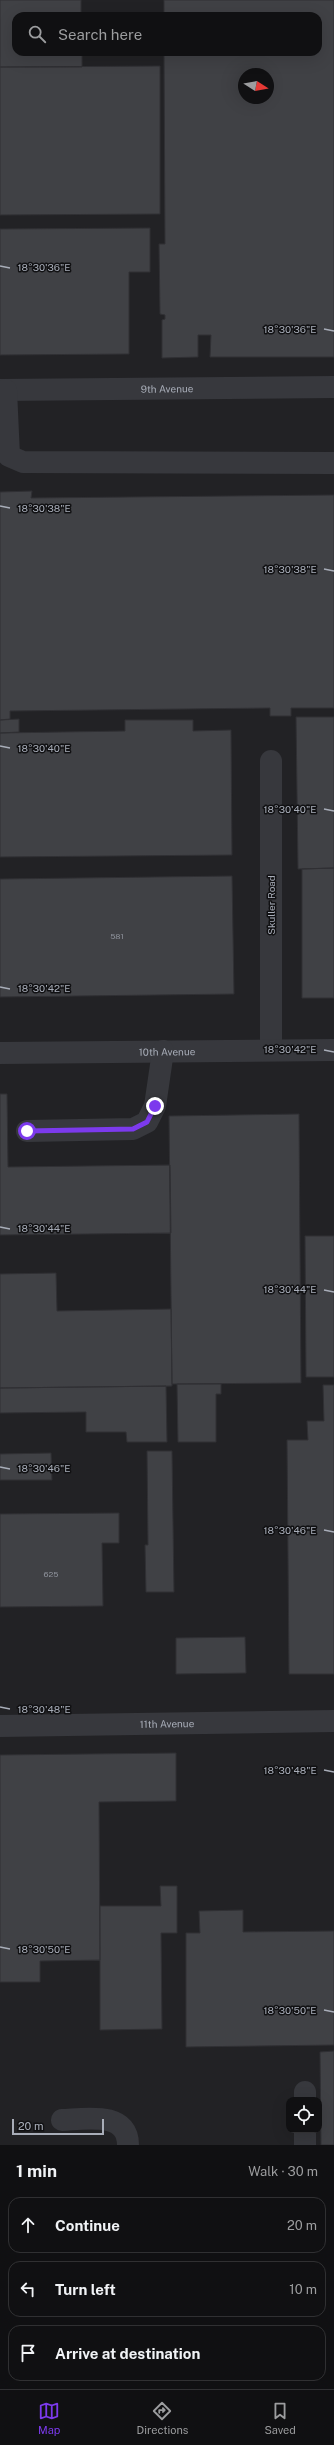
<!DOCTYPE html>
<meta charset="utf-8">
<style>
body{margin:0;font-family:"Public Sans",sans-serif;background:#1e1e20;color:#f1f3f6}
.controls{position:absolute;right:12px;bottom:12px;display:grid;overflow:hidden;border-radius:8px;box-shadow:0 4px 16px #0002}
.controls button{width:36px;height:36px;display:grid;place-items:center;padding:0;border:0;border-bottom:1px solid #303032;background:#101012;color:#f1f3f6;font:20px sans-serif}
.compass{position:absolute;left:238px;top:68px;width:36px;height:36px;border-radius:50%;background:#101012;box-shadow:0 4px 16px #0002;rotate:101deg}
.scale{position:absolute;left:12px;bottom:10px;width:92px;box-sizing:border-box;padding-left:4px;border:2px solid #a8adb8;border-top:0;font-size:11px;line-height:14px;white-space:nowrap;color:#a8adb8;-webkit-text-stroke:3px #111113;paint-order:stroke}
.stop{position:absolute;width:12px;height:12px;margin:-9px;border:3px solid #7c3aed;border-radius:50%;background:#fff}
.stop.end{background:#7c3aed;border-color:#fff;box-shadow:0 1px 4px #0008}
.list{margin:0;padding:0;list-style:none}
h2{display:flex;justify-content:space-between;align-items:center;height:52px;margin:0;padding:0 16px;font-size:17px}
h2 small{font-size:13px;font-weight:400;color:#9c9d9f}
.list li{display:grid;grid-template-columns:26px 1fr auto;gap:12px;align-items:center;box-sizing:border-box;height:56px;margin:0 8px 8px;padding:0 8px;border:1px solid #303032;border-radius:12px}
.list b{display:block;font-size:15px;white-space:nowrap}
.list em{font-size:13px;font-style:normal;color:#9c9d9f}
.icon{flex:none;width:22px;height:22px;fill:none;stroke:currentColor;stroke-width:2;stroke-linecap:round;stroke-linejoin:round}
.map{position:relative;flex:none;width:334px;height:2145px;overflow:hidden}
.search{position:absolute;background:#101012;box-shadow:0 4px 16px #0002;left:12px;right:12px;top:12px;height:44px;display:flex;align-items:center;gap:10px;box-sizing:border-box;padding:0 14px;border-radius:12px;color:#9c9d9f;font-size:15px}
.sheet{height:244px;background:#101012}
nav{display:flex;justify-content:space-around;align-items:center;box-sizing:border-box;height:56px;border-top:1px solid #303032;background:#101012;font-size:11px;color:#9c9d9f}
nav a{display:grid;justify-items:center;gap:2px}
nav .on{color:#7c3aed}
.map>svg:first-child{display:block}
.built{fill:#222225;fill-rule:evenodd}
.building{fill:#404145;stroke:#303034;fill-rule:evenodd}
.lines{fill:none;stroke-linecap:round;stroke-linejoin:round}
.minor{stroke:#37383d;stroke-width:22}
.route{stroke:#7c3aed;stroke-width:5}
.ticks{fill:none;stroke:#a8adb8;stroke-width:1.5}
.labels{text-anchor:middle;dominant-baseline:central;stroke-width:3;stroke-linejoin:round;paint-order:stroke}
.number-label{font-size:8px;fill:#8e929b}
.street-label{font-size:10px;fill:#a8adb8;stroke:#111113}
.ticks-label{font-size:10px;text-anchor:middle;fill:#a8adb8;stroke:#111113;stroke-width:3;stroke-linejoin:round;paint-order:stroke}
</style>
<div class="map">
<svg width="334" height="2145" viewBox="0 0 334 2145">
<rect width="100%" height="100%" fill="#161618"/>
<!-- built -->
<path class="built" d="M0,0H334V2145H0ZM16,16H318V52H16ZM244,74H268V98H244ZM289,2100H319V2130H289Z"/>
<!-- building -->
<path class="building" d="M0,0H81V16H16V52H82V67H0Z
M164,0H334V357H210L211,335H198V357L162,358V320L165,319V315L160,314L159,244H165L164,52H318V16H164ZM244,74H268V98H244Z
M160,66V214L0,215V67Z
M150,228V272H129V354L0,355V229Z
M32,491L31,498L334,495V708H291V716H270V708L10,711V719L0,720V492Z
M296,717H334V868L298,869Z
M19,719V732L0,733V720Z
M125,720H193V731L231,730L232,855L0,857V733L125,731Z
M334,868V998H302V869Z
M232,876L234,994L0,997V879Z
M0,1094H7L8,1167L170,1165L171,1233L0,1235Z
M299,1114L301,1383L172,1384L169,1116Z
M305,1236H334V1377H306Z
M56,1273L57,1311L171,1309L172,1386L0,1388V1274Z
M177,1384H221V1394H216V1442H178Z
M323,1385H334V1674H289L287,1440H308L307,1421H324Z
M166,1386L167,1442H127L126,1432H86V1412L0,1413V1388Z
M147,1451H172L174,1592H146L145,1545H148Z
M51,1453L52,1480H0V1454Z
M119,1513V1543H102L103,1606L0,1607V1514Z
M245,1637L246,1673L176,1674V1638Z
M176,1753V1801L99,1802L100,1960L40,1961V1982H0V1755Z
M160,1886H177V1933H161L162,2029L100,2030V1906H161Z
M243,1910V1932L334,1931V2045L186,2047V1933H200L199,1911Z
M334,2051V2145H321L320,2052Z"/>
<g class="lines">
<!-- minor -->
<g class="minor">
<path id="s1" d="M0,390L334,387"/>
<path d="M6,390L9,456L23,462L334,463"/>
<path d="M271,761V1050"/>
<path id="s2" d="M0,1053L334,1050"/>
<path d="M27,1131L133,1129L147,1122L155,1106L163,1051"/>
<path id="s3" d="M0,1726L334,1721"/>
<path d="M305,2092V2100"/>
<path d="M62,2120C86,2119 128,2111 128,2145"/>
<path d="M305,2130V2145"/>
</g>
</g>
<g class="lines">
<!-- route -->
<path class="route" d="M27,1131L133,1129L147,1122L155,1106"/>
</g>
<!-- ticks -->
<path class="ticks" d="M0,266L10,268M324,329L334,331M0,506L10,508M324,569L334,571M0,746L10,748M324,809L334,811M0,987L10,989M324,1050L334,1052M0,1227L10,1229M324,1290L334,1292M0,1467L10,1469M324,1530L334,1532M0,1707L10,1709M324,1770L334,1772M0,1947L10,1949M324,2010L334,2012"/>
<g class="labels">
<!-- number labels -->
<g class="number-label">
<text x="117" y="936">581</text>
<text x="51" y="1574">625</text>
</g>
<!-- street labels -->
<g class="street-label">
<text stroke="none"><textPath href="#s1" startOffset="167">9th Avenue</textPath></text>
<text transform="translate(271 905) rotate(-90)">Skuller Road</text>
<text stroke="none"><textPath href="#s2" startOffset="167">10th Avenue</textPath></text>
<text stroke="none"><textPath href="#s3" startOffset="167">11th Avenue</textPath></text>
</g>
</g>
<g class="ticks-label">
<text x="44" y="271">18°30'36"E</text>
<text x="290" y="333">18°30'36"E</text>
<text x="44" y="512">18°30'38"E</text>
<text x="290" y="573">18°30'38"E</text>
<text x="44" y="752">18°30'40"E</text>
<text x="290" y="813">18°30'40"E</text>
<text x="44" y="992">18°30'42"E</text>
<text x="290" y="1053">18°30'42"E</text>
<text x="44" y="1232">18°30'44"E</text>
<text x="290" y="1293">18°30'44"E</text>
<text x="44" y="1472">18°30'46"E</text>
<text x="290" y="1534">18°30'46"E</text>
<text x="44" y="1713">18°30'48"E</text>
<text x="290" y="1774">18°30'48"E</text>
<text x="44" y="1953">18°30'50"E</text>
<text x="290" y="2014">18°30'50"E</text>
</g>
</svg>
<div class="controls">
<button><svg class="icon" aria-label="locate" viewBox="0 0 24 24"><circle cx="12" cy="12" r="6"/><path d="M12 2v4M12 18v4M2 12h4M18 12h4"/></svg></button>
</div>
<svg class="compass" viewBox="-18 -18 36 36"><path d="M0-13l5 13h-10z" fill="#e53935"/><path d="M0 13l5-13h-10z" fill="#9c9d9f"/></svg>
<div class="scale">20 m</div>
<div class="stop" style="left:27px;top:1131px"></div>
<div class="stop end" style="left:155px;top:1106px"></div>
<div class="search"><svg class="icon" aria-label="search" viewBox="0 0 24 24"><circle cx="10" cy="10" r="6"/><path d="M15 15l6 6"/></svg>Search here</div>
</div>
<section class="sheet">
<h2>1 min<small>Walk · 30 m</small></h2>
<ul class="list">
<li><svg class="icon" aria-label="ahead" viewBox="0 0 24 24"><path d="M12 20V5M6 11l6-6 6 6"/></svg><div><b>Continue</b></div><em>20 m</em></li>
<li><svg class="icon" aria-label="left" viewBox="0 0 24 24"><path d="M17 20v-9H6M10 6l-5 5 5 5"/></svg><div><b>Turn left</b></div><em>10 m</em></li>
<li><svg class="icon" aria-label="arrive" viewBox="0 0 24 24"><path d="M6 21V4h12l-3 4 3 4H6"/></svg><div><b>Arrive at destination</b></div></li>
</ul>
</section>
<nav>
<a class="on"><svg class="icon" aria-label="map" viewBox="0 0 24 24"><path d="M3 6l6-2 6 2 6-2v14l-6 2-6-2-6 2zM9 4v14M15 6v14"/></svg>Map</a>
<a><svg class="icon" aria-label="directions" viewBox="0 0 24 24"><path d="M12 3l9 9-9 9-9-9zM9 14v-3h6M13 9l2 2-2 2"/></svg>Directions</a>
<a><svg class="icon" aria-label="saved" viewBox="0 0 24 24"><path d="M7 4h10v16l-5-4-5 4z"/></svg>Saved</a>
</nav>
